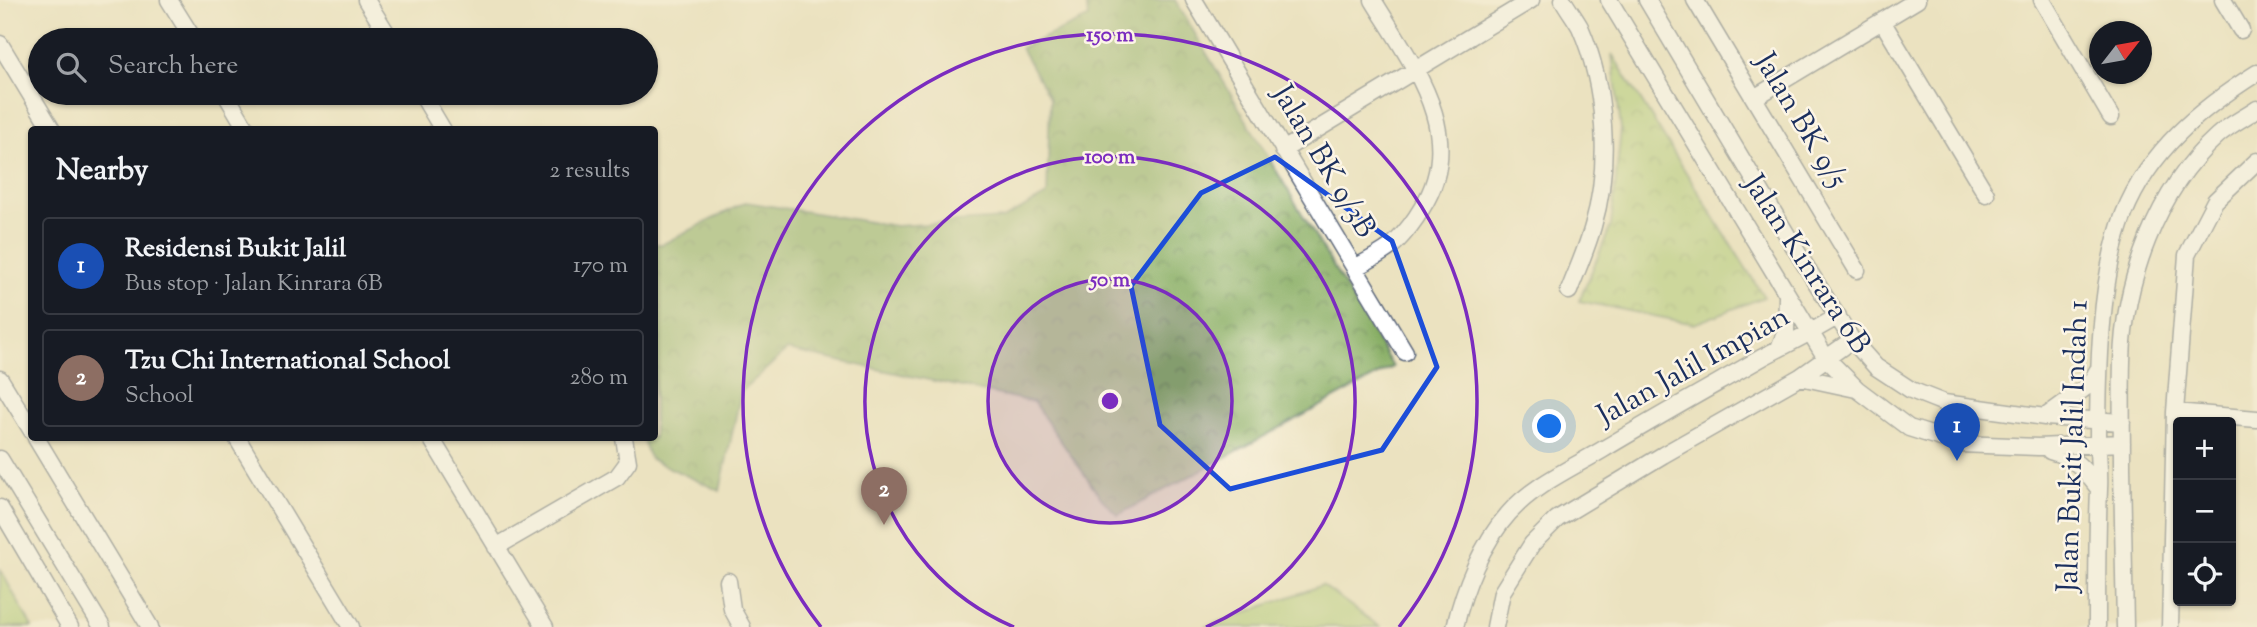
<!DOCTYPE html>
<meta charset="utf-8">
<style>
body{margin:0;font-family:"Sorts Mill Goudy",serif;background:#20242c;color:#f1f3f6}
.controls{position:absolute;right:21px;bottom:21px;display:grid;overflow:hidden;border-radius:7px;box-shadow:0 2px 5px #0004}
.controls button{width:63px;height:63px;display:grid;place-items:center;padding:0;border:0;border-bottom:2px solid #363941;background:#171b24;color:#f1f3f6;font:35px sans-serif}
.compass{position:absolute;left:2089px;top:21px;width:63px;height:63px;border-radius:50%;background:#171b24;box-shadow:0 2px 5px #0004;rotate:59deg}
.you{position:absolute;left:1550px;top:427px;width:24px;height:24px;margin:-18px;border:5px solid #fff;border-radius:50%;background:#1a73e8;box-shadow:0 0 0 10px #1a73e833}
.badge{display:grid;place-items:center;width:46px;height:46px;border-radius:50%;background:#c8321e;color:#fff;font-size:23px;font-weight:700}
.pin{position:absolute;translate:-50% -58px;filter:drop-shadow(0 2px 4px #0008)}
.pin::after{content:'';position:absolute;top:37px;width:24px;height:21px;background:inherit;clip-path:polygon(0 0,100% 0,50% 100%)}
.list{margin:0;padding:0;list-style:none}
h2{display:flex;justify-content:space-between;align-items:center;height:91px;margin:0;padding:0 28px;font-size:30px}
h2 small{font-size:23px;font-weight:400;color:#9ea1a6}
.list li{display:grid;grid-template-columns:46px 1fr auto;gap:21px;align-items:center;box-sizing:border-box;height:98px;margin:0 14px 14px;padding:0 14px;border:2px solid #363941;border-radius:7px}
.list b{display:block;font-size:26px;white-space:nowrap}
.list p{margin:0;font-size:23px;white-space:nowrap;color:#9ea1a6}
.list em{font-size:23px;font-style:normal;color:#9ea1a6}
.icon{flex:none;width:38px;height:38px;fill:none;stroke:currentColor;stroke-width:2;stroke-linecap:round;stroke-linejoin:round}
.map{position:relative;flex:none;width:2257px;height:627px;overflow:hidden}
.search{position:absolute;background:#171b24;box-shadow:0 2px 5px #0004;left:28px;top:28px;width:630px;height:77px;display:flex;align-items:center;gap:18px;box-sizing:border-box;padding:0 24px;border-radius:38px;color:#9ea1a6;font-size:26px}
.panel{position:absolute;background:#171b24;box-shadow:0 2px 5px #0004;left:28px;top:126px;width:630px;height:315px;border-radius:7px}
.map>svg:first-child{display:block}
.green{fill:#a8c972;stroke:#627c68;stroke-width:2}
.forest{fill:url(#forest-crowns);stroke:#506e61;stroke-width:2}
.park{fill:url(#park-crowns);stroke:#627c68;stroke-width:2}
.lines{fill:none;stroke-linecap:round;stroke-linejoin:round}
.minor-casing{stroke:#646e80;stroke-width:19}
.minor{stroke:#fff;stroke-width:16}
.marked{fill:none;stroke:#1d4ed8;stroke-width:5;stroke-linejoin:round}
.ring{fill:none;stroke:#7b2cbf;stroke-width:3.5}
.labels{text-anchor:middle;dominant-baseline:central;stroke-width:5;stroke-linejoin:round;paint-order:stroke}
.street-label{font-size:30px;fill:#1b2f5e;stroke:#fcf5e5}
.centre{fill:#7b2cbf;stroke:#fcf5e5;stroke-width:3.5}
.ring-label{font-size:21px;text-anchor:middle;font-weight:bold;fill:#7b2cbf;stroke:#fcf5e5;stroke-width:5;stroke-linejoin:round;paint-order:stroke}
</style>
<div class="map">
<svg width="2257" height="627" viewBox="0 0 2257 627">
<defs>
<pattern id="forest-crowns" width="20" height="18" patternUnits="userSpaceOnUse" patternTransform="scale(1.75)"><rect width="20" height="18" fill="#86ad64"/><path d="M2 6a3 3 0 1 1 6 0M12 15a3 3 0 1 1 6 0" fill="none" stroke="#6d8d56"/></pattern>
<pattern id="park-crowns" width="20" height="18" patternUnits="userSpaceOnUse" patternTransform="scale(1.75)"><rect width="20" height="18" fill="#a8c972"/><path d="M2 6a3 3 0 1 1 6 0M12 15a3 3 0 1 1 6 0" fill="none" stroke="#88a461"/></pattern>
</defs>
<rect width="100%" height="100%" fill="#fcf5e5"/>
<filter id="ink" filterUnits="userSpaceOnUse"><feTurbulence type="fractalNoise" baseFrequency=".0143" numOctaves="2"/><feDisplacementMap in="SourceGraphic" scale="14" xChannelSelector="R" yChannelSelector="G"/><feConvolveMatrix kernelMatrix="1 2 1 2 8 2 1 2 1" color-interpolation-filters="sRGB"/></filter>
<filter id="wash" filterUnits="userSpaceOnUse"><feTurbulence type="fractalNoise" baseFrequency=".00686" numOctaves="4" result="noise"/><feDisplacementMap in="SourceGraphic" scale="28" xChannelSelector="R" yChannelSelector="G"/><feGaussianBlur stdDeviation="1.57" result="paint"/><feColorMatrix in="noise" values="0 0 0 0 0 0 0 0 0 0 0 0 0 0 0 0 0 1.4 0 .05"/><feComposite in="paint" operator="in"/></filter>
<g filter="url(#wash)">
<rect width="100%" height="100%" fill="#ebe2c0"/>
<!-- green -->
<path class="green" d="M0,569L32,627H0Z
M1322,585L1380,627H1206Z"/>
<!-- forest -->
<path class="forest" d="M1086,0H1175L1393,367L1118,515L1102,499L1033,402L787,350L741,392L720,491L650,459L642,438H654L655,244H663L746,202L896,226L1003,219L1047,195L1050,99L1021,48L1088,18Z"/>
<!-- park -->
<path class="park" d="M1612,54L1764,297L1694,324L1579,301L1611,226L1621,129Z"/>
</g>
<g filter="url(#ink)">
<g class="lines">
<!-- minor casing -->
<g class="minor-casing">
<path id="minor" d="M169,0L194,40
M366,0L391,40
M1194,0L1405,352
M1563,0C1568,9 1575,18 1580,27C1606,86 1611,165 1593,226C1587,248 1577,270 1569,291
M1609,0L1826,358L1857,389L1909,428L1960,444L2038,447L2122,443
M1647,0L1802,260L1852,340L1876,367L1911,390L1944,403L2045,417L2122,422
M1695,0L1857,270
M2042,0L2111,117
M2223,0L2241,30
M1882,21L1986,194
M0,44L52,130
M225,93L247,130
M421,93L443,130
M1754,98L1917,0
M1283,150L1531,0
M1355,268C1368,260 1385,253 1396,242C1406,232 1415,220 1422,208C1469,134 1411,63 1373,0
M1779,348L1786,331L1787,297
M1800,377L1856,389
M0,379L32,431
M2175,412L2257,419
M2045,417L2089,385L2099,368
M36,438L150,627
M237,438L351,627
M431,438L545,627
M2050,451C2076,458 2083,468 2099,489
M0,459L102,627
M0,508L70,627
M496,547L617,477L628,462L624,438
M728,581L732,609L742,627
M1455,627C1464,588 1482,543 1509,513C1534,485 1570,469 1602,450C1655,418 1709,388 1763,357C1789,343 1813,332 1838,316
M1495,627L1502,592L1532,544L1557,519L1663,455L1800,377L1852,340
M2097,627C2097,581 2097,535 2099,489C2100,474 2098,460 2098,446C2098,377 2099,278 2124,214C2149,151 2201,108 2257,73
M2125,627C2124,574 2123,520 2122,467C2122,432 2121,396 2122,361C2124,281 2157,190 2217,136C2229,125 2244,118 2257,109
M2170,627L2175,412L2187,255L2215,201L2257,161"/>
</g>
<!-- minor -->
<use href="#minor" class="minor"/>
</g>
</g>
<!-- marked area -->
<path d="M0 0H2257V627H0ZM1275,157L1392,241L1437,367L1382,450L1230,489L1160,425L1131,286L1201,193Z" fill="#ebe2c0" fill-opacity=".55" fill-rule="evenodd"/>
<path class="marked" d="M1275,157L1392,241L1437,367L1382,450L1230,489L1160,425L1131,286L1201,193Z"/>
<!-- distance rings -->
<circle cx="1110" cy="401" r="122" fill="#7b2cbf" fill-opacity=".12"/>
<g class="ring">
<circle cx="1110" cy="401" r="122"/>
<path d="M1014 627A245 245 0 1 1 1206 627"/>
<path d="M821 627A367 367 0 1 1 1399 627"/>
</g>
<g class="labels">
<!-- street labels -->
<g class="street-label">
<text transform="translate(1800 121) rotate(59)">Jalan BK 9/5</text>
<text transform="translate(1323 162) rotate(59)">Jalan BK 9/3B</text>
<text transform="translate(1806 265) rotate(57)">Jalan Kinrara 6B</text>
<text transform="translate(1694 367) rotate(-29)">Jalan Jalil Impian</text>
<text transform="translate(2074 446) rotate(-88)">Jalan Bukit Jalil Indah 1</text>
</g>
</g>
<circle cx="1110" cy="401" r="10" class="centre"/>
<g class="ring-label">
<text x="1110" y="41">150 m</text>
<text x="1110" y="163">100 m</text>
<text x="1110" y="286">50 m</text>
</g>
</svg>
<div class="controls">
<button>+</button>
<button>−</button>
<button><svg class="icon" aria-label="locate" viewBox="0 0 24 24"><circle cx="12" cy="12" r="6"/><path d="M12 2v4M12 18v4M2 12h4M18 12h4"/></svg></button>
</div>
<svg class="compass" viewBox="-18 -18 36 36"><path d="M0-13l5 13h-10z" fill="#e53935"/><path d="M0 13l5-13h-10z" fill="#9ea1a6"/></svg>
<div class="you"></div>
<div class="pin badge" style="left:1957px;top:461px;background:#1a4fb4">1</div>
<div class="pin badge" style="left:884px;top:525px;background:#8d6e63">2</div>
<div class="search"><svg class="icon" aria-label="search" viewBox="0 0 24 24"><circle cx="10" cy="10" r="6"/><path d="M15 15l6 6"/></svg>Search here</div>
<section class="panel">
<h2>Nearby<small>2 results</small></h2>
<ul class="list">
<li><span class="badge" style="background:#1a4fb4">1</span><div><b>Residensi Bukit Jalil</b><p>Bus stop · Jalan Kinrara 6B</p></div><em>170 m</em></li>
<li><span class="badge" style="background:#8d6e63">2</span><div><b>Tzu Chi International School</b><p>School</p></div><em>280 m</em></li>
</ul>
</section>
</div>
